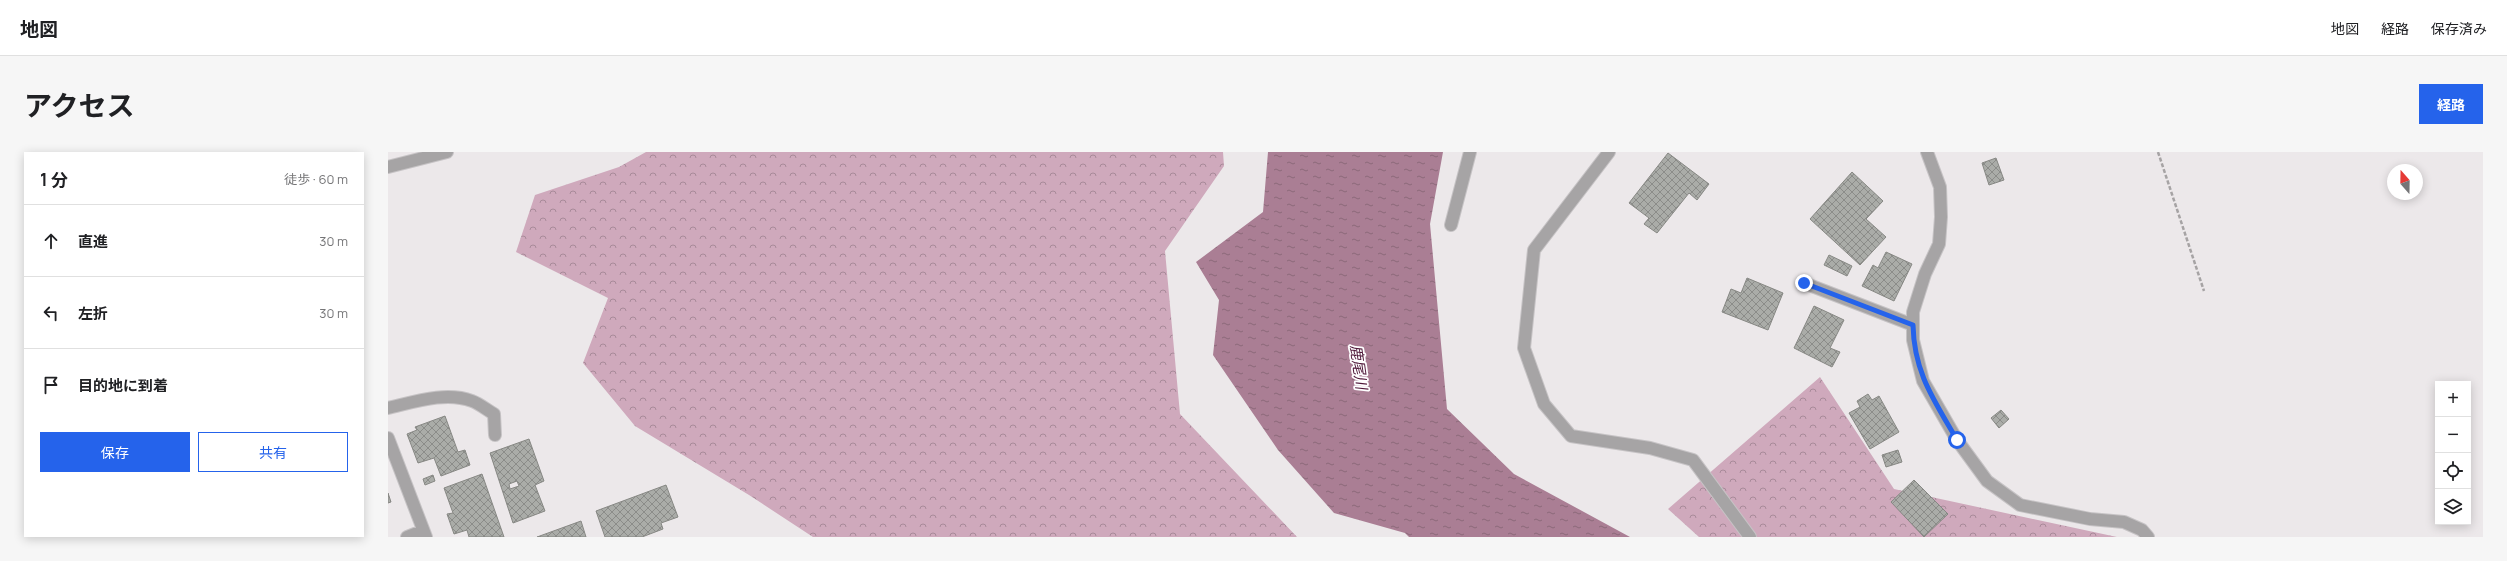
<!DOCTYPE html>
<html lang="ja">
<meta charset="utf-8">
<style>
body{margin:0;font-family:Manrope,"Noto Sans JP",sans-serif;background:#f6f6f6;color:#202124}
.controls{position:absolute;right:12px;bottom:12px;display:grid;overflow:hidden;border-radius:0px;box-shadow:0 2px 10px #0003}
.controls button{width:36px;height:36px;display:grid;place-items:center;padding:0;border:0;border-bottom:1px solid #e0e0e0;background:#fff;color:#202124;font:20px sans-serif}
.compass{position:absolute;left:1999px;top:12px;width:36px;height:36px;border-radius:50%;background:#fff;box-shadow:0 2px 10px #0003;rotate:340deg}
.stop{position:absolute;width:12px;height:12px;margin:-9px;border:3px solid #2563eb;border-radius:50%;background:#fff}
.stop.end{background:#2563eb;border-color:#fff;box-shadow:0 1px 4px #0008}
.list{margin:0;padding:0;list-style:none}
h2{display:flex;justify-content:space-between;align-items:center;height:52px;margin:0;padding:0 16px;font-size:17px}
h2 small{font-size:13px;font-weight:400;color:#757577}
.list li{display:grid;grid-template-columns:26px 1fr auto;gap:12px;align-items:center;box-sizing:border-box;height:72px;padding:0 16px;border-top:1px solid #e0e0e0}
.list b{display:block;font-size:15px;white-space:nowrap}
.list em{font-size:13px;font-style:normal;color:#757577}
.actions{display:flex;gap:8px;padding:12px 16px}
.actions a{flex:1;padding:9px 0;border:1px solid #2563eb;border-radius:0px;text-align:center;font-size:14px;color:#2563eb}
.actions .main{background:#2563eb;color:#fff}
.icon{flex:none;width:22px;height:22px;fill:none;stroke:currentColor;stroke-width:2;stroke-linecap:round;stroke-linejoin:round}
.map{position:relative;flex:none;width:2095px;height:385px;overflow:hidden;border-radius:0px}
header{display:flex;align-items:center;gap:24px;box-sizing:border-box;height:56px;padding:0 20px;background:#fff;border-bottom:1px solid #e0e0e0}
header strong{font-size:19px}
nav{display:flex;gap:22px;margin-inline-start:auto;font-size:14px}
.intro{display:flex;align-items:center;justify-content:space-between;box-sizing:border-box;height:96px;padding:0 24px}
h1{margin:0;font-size:28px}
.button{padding:10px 18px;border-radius:0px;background:#2563eb;color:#fff;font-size:14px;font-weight:700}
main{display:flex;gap:24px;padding:0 24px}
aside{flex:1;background:#fff;border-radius:0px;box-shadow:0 2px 10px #0003}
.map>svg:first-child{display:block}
.forest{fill:url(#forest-crowns)}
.water{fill:url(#water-ripples)}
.building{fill:url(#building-cross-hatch);stroke:#878884;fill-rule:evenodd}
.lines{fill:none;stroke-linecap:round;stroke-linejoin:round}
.lane-casing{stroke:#c6c3c5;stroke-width:14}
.street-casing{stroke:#c6c3c5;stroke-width:14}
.path{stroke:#a6a3a4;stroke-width:2.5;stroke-dasharray:4 2;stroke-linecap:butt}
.lane{stroke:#a6a4a5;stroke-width:12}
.street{stroke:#a6a4a5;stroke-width:12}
.route{stroke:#2563eb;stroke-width:5}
.labels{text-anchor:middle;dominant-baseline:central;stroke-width:3.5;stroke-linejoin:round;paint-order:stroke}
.water-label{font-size:15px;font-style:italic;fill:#4f1839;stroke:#fff}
</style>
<header>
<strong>地図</strong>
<nav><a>地図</a><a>経路</a><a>保存済み</a></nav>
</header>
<div class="intro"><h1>アクセス</h1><a class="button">経路</a></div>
<main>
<aside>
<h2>1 分<small>徒歩 · 60 m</small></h2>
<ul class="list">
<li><svg class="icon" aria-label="ahead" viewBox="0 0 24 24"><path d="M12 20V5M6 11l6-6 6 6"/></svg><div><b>直進</b></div><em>30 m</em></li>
<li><svg class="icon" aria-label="left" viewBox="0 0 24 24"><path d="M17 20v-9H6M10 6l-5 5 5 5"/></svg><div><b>左折</b></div><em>30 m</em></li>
<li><svg class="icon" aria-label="arrive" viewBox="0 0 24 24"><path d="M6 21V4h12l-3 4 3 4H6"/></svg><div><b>目的地に到着</b></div></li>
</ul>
<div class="actions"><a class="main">保存</a><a>共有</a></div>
</aside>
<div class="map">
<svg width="2095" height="385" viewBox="0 0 2095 385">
<defs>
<pattern id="forest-crowns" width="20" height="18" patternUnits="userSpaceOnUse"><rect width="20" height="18" fill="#cfa9bc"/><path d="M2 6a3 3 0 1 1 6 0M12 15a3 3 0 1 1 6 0" fill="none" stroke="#a88a99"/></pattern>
<pattern id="water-ripples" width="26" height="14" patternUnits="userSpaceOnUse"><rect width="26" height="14" fill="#aa7e94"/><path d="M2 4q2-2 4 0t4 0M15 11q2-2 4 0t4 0" fill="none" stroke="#8b6879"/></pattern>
<pattern id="building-cross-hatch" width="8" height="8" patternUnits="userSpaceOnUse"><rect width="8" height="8" fill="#aaaca8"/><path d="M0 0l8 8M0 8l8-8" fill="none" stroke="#8b8c89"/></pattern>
</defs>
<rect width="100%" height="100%" fill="#ece8ea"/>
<!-- forest -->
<path class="forest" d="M258,0H835L836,14L777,99L792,262L909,385H425L361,343L247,274L195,211L220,146L128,100L147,43L231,15Z
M1432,225L1506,337L1729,385H1311L1280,357Z"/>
<!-- water -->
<path class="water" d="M880,0H1055L1042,72L1059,257L1126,322L1242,385H1021L1017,381L946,361L890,298L825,203L831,148L808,110L875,60Z"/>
<!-- building -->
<path class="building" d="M1280,1L1321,32L1309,48L1301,41L1269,81L1256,72L1261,66L1241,51Z
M1608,6L1616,28L1601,33L1594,11Z
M1464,20L1495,49L1478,67L1498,85L1472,113L1422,67Z
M1498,100L1524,112L1506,149L1474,134L1485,113L1490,116Z
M1441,103L1464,114L1459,124L1436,113Z
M1359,126L1395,141L1380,178L1334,160L1343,137L1353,141Z
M1426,154L1456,168L1442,196L1452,200L1444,215L1406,196Z
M1480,242L1484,248L1491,244L1511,280L1482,297L1461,261L1472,255L1469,249Z
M1613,258L1621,267L1611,276L1603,266Z
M57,264L70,300L77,298L82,313L53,324L46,306L30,311L19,282L29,278L27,275Z
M141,287L156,329L147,333L157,359L125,371L102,301ZM129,329L131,334L122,337L121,332Z
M1510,298L1514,310L1498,315L1494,303Z
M94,322L116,385H81L79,378L66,382L59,362L65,361L56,336Z
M45,323L47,329L37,333L35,327Z
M1526,328L1560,362L1536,385L1503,350Z
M278,333L290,365L273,371L275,377L254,385H217L208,359Z
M0,341L3,350L0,351Z
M193,369L198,385H149Z"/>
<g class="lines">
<!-- lane casing -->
<g class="lane-casing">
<path id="lane" d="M1416,131L1525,173"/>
</g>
<!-- street casing -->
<g class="street-casing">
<path id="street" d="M1221,0L1146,98L1136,196L1156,252L1183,284L1262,296L1305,308L1362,385
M1539,0L1552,35L1553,65L1551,92L1537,122L1525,160V188L1535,229L1569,288L1599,329L1632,353L1702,367L1736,370L1754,378L1760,385
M0,15L59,0
M1063,73L1082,0
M0,256C26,250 58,239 84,249C92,252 99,258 106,262L107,283
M0,286L38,385
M19,385L34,379"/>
</g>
<!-- path -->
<path class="path" d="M1770,0L1816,139"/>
<!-- lane -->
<use href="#lane" class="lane"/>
<!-- street -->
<use href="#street" class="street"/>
</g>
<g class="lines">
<!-- route -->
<path class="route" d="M1416,131L1525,173C1526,221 1546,248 1569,288"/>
</g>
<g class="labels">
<!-- water labels -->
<g class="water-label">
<text transform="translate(971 215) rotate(82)">鹿尾川</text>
</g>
</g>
</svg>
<div class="controls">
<button>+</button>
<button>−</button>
<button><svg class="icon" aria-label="locate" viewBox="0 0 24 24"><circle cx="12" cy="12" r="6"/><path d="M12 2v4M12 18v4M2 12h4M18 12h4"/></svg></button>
<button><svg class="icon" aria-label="layers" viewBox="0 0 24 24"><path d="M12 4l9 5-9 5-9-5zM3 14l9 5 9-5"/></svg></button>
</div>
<svg class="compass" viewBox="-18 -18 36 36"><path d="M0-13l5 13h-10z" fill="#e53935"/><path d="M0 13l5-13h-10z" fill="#757577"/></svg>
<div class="stop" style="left:1569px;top:288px"></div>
<div class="stop end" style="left:1416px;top:131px"></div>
</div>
</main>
